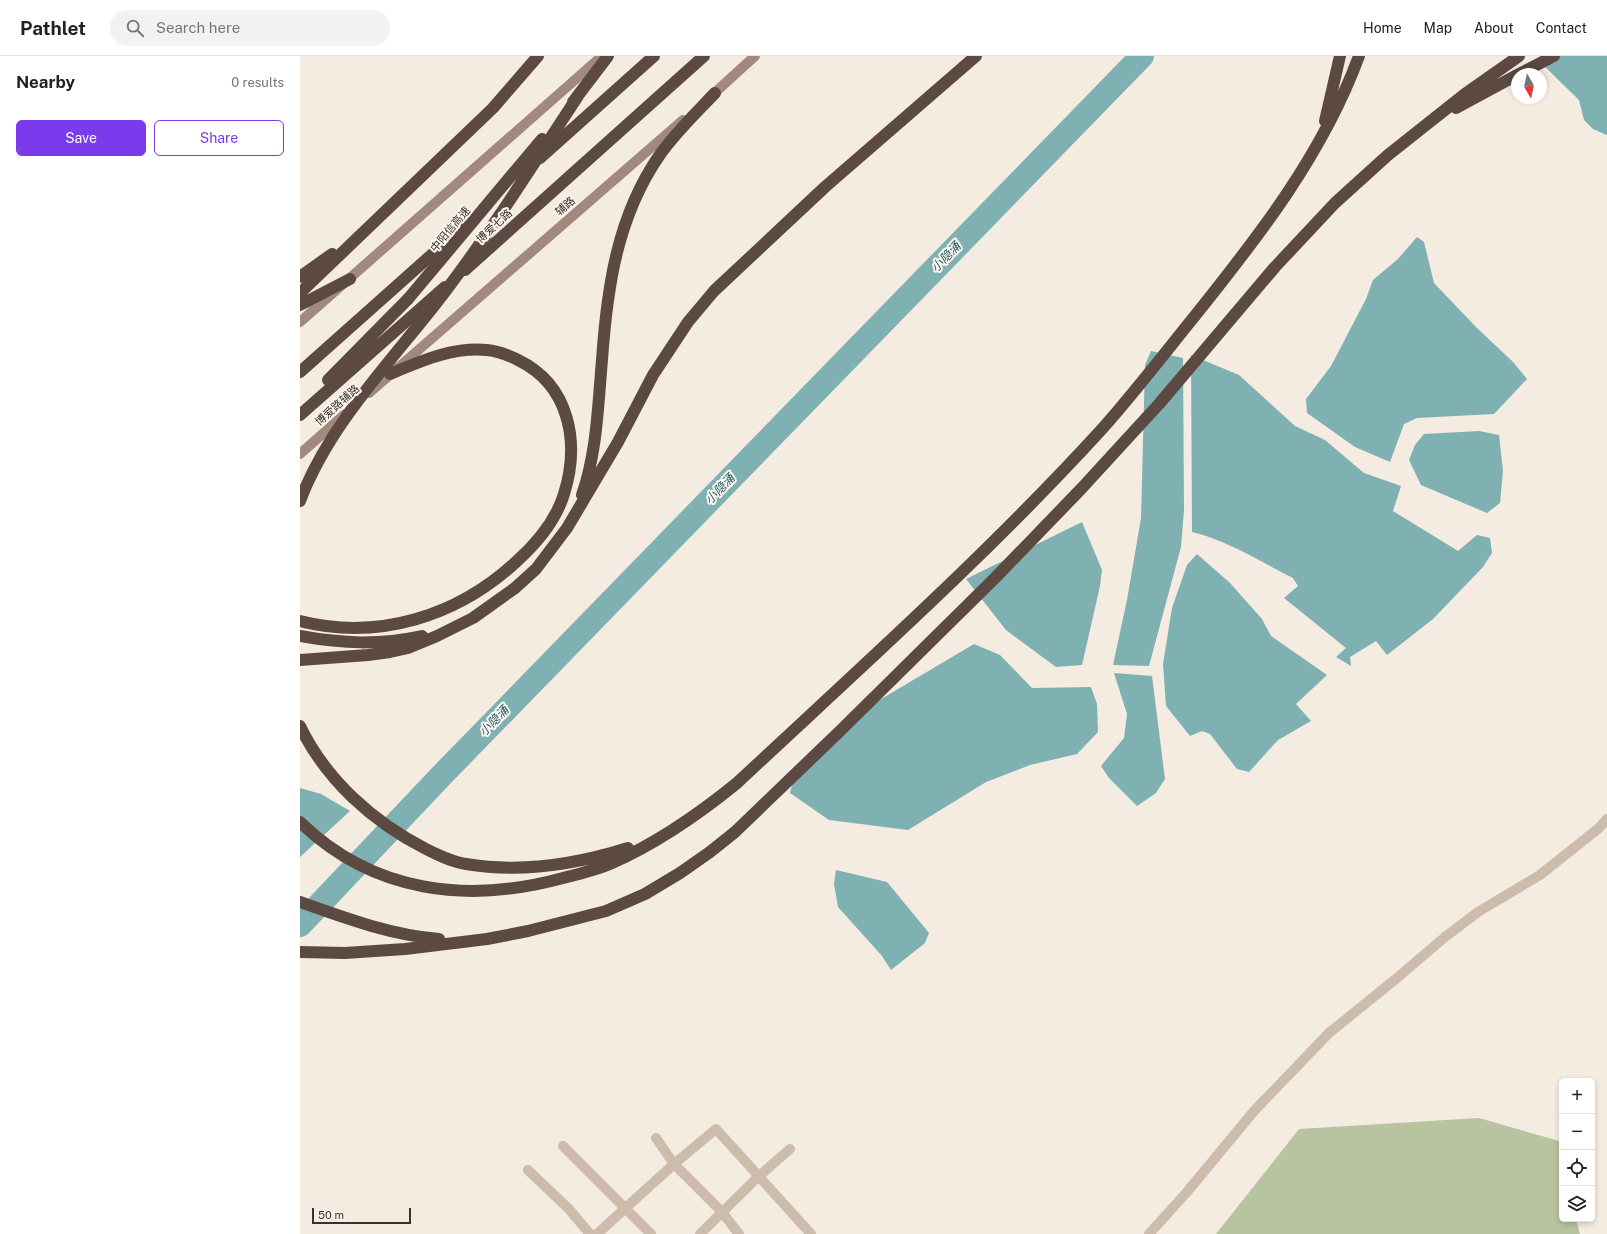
<!DOCTYPE html>
<meta charset="utf-8">
<style>
body{margin:0;font-family:"Public Sans","Noto Sans SC",sans-serif;background:#f2f2f2;color:#202124}
.controls{position:absolute;right:12px;bottom:12px;display:grid;overflow:hidden;border-radius:6px;box-shadow:0 2px 6px #0003}
.controls button{width:36px;height:36px;display:grid;place-items:center;padding:0;border:0;border-bottom:1px solid #e0e0e0;background:#fff;color:#202124;font:20px sans-serif}
.compass{position:absolute;left:1211px;top:12px;width:36px;height:36px;border-radius:50%;background:#fff;box-shadow:0 2px 6px #0003;rotate:171deg}
.scale{position:absolute;left:12px;bottom:10px;width:99px;box-sizing:border-box;padding-left:4px;border:2px solid #3b302b;border-top:0;font-size:11px;line-height:14px;white-space:nowrap;color:#3b302b;-webkit-text-stroke:3px #fbf5ee;paint-order:stroke}
.list{margin:0;padding:0;list-style:none}
h2{display:flex;justify-content:space-between;align-items:center;height:52px;margin:0;padding:0 16px;font-size:17px}
h2 small{font-size:13px;font-weight:400;color:#757577}
.actions{display:flex;gap:8px;padding:12px 16px}
.actions a{flex:1;padding:9px 0;border:1px solid #7c3aed;border-radius:6px;text-align:center;font-size:14px;color:#7c3aed}
.actions .main{background:#7c3aed;color:#fff}
.icon{flex:none;width:22px;height:22px;fill:none;stroke:currentColor;stroke-width:2;stroke-linecap:round;stroke-linejoin:round}
.map{position:relative;flex:none;width:1307px;height:1178px;overflow:hidden}
header{display:flex;align-items:center;gap:24px;box-sizing:border-box;height:56px;padding:0 20px;background:#fff;border-bottom:1px solid #e0e0e0}
header strong{font-size:19px}
nav{display:flex;gap:22px;margin-inline-start:auto;font-size:14px}
.search{width:280px;height:36px;background:#f2f2f2;display:flex;align-items:center;gap:10px;box-sizing:border-box;padding:0 14px;border-radius:22px;color:#757577;font-size:15px}
main{display:flex}
aside{flex:1;background:#fff}
.map>svg:first-child{display:block}
.green{fill:#b8c4a0}
.water{fill:#7fb0b2}
.lines{fill:none;stroke-linecap:round;stroke-linejoin:round}
.river{stroke:#7fb0b2;stroke-width:24}
.street{stroke:#cdbbac;stroke-width:10}
.secondary{stroke:#a18a7d;stroke-width:10}
.highway{stroke:#5c4a42;stroke-width:12}
.highway-bridge{stroke:#5c4a42;stroke-width:12}
.labels{text-anchor:middle;dominant-baseline:central;stroke-width:4;stroke-linejoin:round;paint-order:stroke}
.street-label{font-size:11px;fill:#3b302b;stroke:#fbf5ee}
.water-label{font-size:12px;font-style:italic;fill:#1f5a5e;stroke:#fbf5ee}
</style>
<header>
<strong>Pathlet</strong>
<div class="search"><svg class="icon" aria-label="search" viewBox="0 0 24 24"><circle cx="10" cy="10" r="6"/><path d="M15 15l6 6"/></svg>Search here</div>
<nav><a>Home</a><a>Map</a><a>About</a><a>Contact</a></nav>
</header>
<main>
<aside>
<h2>Nearby<small>0 results</small></h2>
<ul class="list">
</ul>
<div class="actions"><a class="main">Save</a><a>Share</a></div>
</aside>
<div class="map">
<svg width="1307" height="1178" viewBox="0 0 1307 1178">
<rect width="100%" height="100%" fill="#f4ebe1"/>
<!-- green -->
<path class="green" d="M1179,1062L1259,1085L1262,1097V1163H1276L1280,1178H916L999,1073Z"/>
<!-- water -->
<path class="water" d="M1242,0H1307V79L1293,73L1284,64L1279,44L1241,7Z
M1117,181L1124,186L1134,227L1176,271L1213,306L1227,323L1194,358L1117,362L1104,368L1090,406L1055,391L1007,357L1006,343L1031,310L1066,243L1073,224L1098,203Z
M851,295L883,302L884,454L881,491L849,610L813,609L827,544L841,462L845,309Z
M891,299L939,319L995,370L1025,384L1064,417L1101,430L1093,455L1158,495L1177,479L1190,482L1192,497L1183,511L1133,563L1087,599L1076,585L1050,601L1051,610L1036,601L1046,592L984,542L998,530L993,522C961,506 927,484 892,476Z
M1179,375L1199,379L1203,415L1200,447L1187,457L1121,429L1109,404L1115,389L1124,378Z
M782,466L802,514L800,530L782,609L756,611L706,574L666,523Z
M897,498L930,527L962,563L971,580L1027,619L996,648L1011,665L978,684L949,716L937,713L910,678L902,675L890,680L866,650L863,608L872,552L887,509Z
M674,588L700,599L732,632L791,631L797,648L798,676L777,698L730,709L686,726L608,774L529,764L490,737L496,715L566,652Z
M814,617L852,620L865,723L856,737L837,750L809,722L801,710L824,682L827,658Z
M0,732L21,738L50,755L0,801Z
M536,814L587,826L629,877L625,887L591,914L582,900L538,851L534,828Z"/>
<g class="lines">
<!-- river -->
<path class="river" d="M0,869L141,720L842,0"/>
<!-- street -->
<path class="street" d="M356,1082L374,1108L422,1156L439,1178
M263,1090L351,1178
M228,1114L268,1152L290,1178
M297,1178L374,1108L416,1073L511,1178
M400,1178L459,1120L490,1093
M849,1178L887,1136L954,1055L1029,977L1097,922L1145,881L1178,856L1240,819L1299,772L1307,763"/>
<!-- secondary -->
<path class="secondary" d="M410,41L455,0
M0,266L302,0
M69,337L383,64
M0,398L45,358"/>
<!-- highway -->
<path class="highway" d="M1219,18L1254,0
M1156,52L1217,19
M1025,65L1040,0
M240,102L354,0
M165,214L404,0
M0,221L32,198
M0,237L193,52L238,0
M0,249L50,223
M0,316L165,169
M28,324L108,243
M0,359L145,231
M282,439C297,396 298,349 302,304C307,232 317,161 359,100C375,77 396,57 415,37
M0,565C79,585 158,560 217,505C237,487 256,464 264,438C280,387 270,329 218,304C208,299 198,295 187,294C152,291 121,305 90,318
M0,580C43,588 80,589 122,580
M0,604L68,599L90,596L108,592L137,580L173,562L215,532L236,513L267,472L318,386L353,319L388,266L414,235L525,131L676,0
M0,670C26,724 73,766 126,793C138,799 152,806 166,808C219,817 277,808 328,792
M0,766C73,837 168,848 263,822C279,818 296,814 312,807C357,787 399,758 437,727C561,611 688,498 802,373C834,337 864,298 894,261C959,180 1023,98 1059,0
M0,846C45,862 91,879 139,883
M0,896L45,897L105,893L187,883L228,875L306,855L345,838L380,817L410,796L435,776L540,675L696,521L781,433L859,348L975,211L1035,147L1088,99L1165,38L1219,0"/>
<!-- highway-bridge -->
<path class="highway-bridge" d="M273,46L308,0
M108,243L242,83
M0,445C30,366 93,304 144,237C192,174 234,107 278,40"/>
</g>
<g class="labels">
<!-- street labels -->
<g class="street-label">
<text transform="translate(265 150) rotate(-41)">辅路</text>
<text transform="translate(194 170) rotate(-42)">博爱七路</text>
<text transform="translate(150 173) rotate(-50)">中阳信高速</text>
<text transform="translate(37 349) rotate(-42)">博爱路辅路</text>
</g>
<!-- water labels -->
<g class="water-label">
<text transform="translate(646 201) rotate(-46)">小隐涌</text>
<text transform="translate(420 433) rotate(-46)">小隐涌</text>
<text transform="translate(194 665) rotate(-46)">小隐涌</text>
</g>
</g>
</svg>
<div class="controls">
<button>+</button>
<button>−</button>
<button><svg class="icon" aria-label="locate" viewBox="0 0 24 24"><circle cx="12" cy="12" r="6"/><path d="M12 2v4M12 18v4M2 12h4M18 12h4"/></svg></button>
<button><svg class="icon" aria-label="layers" viewBox="0 0 24 24"><path d="M12 4l9 5-9 5-9-5zM3 14l9 5 9-5"/></svg></button>
</div>
<svg class="compass" viewBox="-18 -18 36 36"><path d="M0-13l5 13h-10z" fill="#e53935"/><path d="M0 13l5-13h-10z" fill="#757577"/></svg>
<div class="scale">50 m</div>
</div>
</main>
